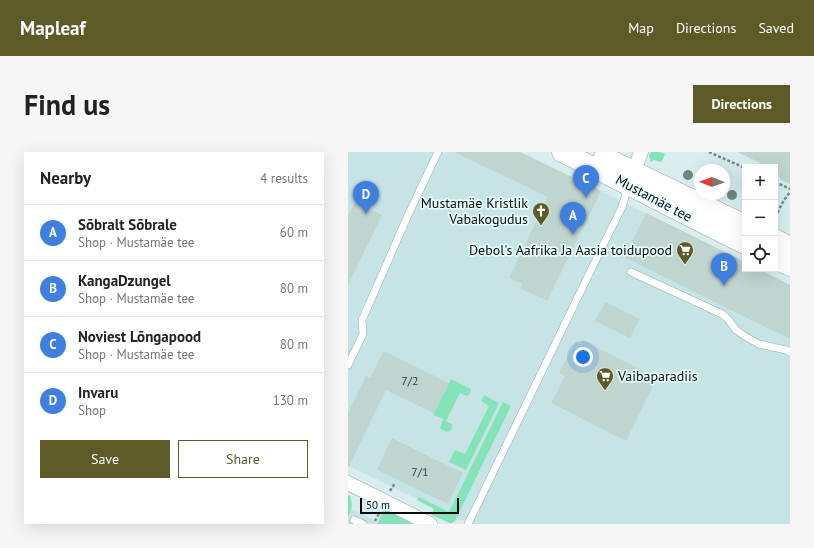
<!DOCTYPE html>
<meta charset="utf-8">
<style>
body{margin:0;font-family:"PT Sans",sans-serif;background:#f6f6f6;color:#222}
.controls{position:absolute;right:12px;top:12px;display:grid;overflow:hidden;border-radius:0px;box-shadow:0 4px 16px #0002}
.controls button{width:36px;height:36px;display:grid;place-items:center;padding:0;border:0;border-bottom:1px solid #e0e0e0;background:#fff;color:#222;font:20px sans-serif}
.compass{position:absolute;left:346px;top:12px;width:36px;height:36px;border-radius:50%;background:#fff;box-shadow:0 4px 16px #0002;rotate:271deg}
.scale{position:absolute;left:12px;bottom:10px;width:99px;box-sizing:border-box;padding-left:4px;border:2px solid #070d0e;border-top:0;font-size:11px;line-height:14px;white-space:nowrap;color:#070d0e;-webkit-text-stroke:3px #e6fbfc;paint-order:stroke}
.you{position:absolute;left:235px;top:205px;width:14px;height:14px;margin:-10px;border:3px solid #fff;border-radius:50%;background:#1a73e8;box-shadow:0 0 0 6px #1a73e833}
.badge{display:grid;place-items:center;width:26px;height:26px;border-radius:50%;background:#5c5b28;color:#fff;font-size:13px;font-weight:700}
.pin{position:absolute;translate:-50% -33px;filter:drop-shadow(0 1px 2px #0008)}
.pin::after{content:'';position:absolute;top:21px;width:14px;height:12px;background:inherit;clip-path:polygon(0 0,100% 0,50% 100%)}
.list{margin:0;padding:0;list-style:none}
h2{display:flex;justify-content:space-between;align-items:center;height:52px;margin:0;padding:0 16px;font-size:17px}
h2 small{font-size:13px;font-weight:400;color:#767676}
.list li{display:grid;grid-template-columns:26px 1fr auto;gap:12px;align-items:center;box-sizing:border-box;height:56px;padding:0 16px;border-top:1px solid #e0e0e0}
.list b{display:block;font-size:15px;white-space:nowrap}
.list p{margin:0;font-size:13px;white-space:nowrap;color:#767676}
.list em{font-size:13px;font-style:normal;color:#767676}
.actions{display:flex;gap:8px;padding:12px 16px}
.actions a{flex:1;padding:9px 0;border:1px solid #5c5b28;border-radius:0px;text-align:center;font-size:14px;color:#5c5b28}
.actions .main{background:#5c5b28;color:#fff}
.icon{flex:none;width:22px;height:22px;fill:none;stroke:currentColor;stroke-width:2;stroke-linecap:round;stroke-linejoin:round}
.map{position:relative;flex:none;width:442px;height:372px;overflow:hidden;border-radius:0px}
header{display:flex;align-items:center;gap:24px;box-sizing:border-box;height:56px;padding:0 20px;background:#5c5b28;color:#fff}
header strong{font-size:19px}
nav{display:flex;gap:22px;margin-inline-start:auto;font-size:14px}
.intro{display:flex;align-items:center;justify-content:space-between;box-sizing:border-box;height:96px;padding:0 24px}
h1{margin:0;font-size:28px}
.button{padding:10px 18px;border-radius:0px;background:#5c5b28;color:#fff;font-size:14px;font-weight:700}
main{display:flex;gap:24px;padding:0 24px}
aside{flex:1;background:#fff;border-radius:0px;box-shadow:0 4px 16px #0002}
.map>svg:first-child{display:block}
.built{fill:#c6e4e6}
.green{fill:#85e3ba}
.building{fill:#c0d4d0}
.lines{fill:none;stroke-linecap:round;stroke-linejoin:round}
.lane-casing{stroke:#97aaac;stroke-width:8}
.street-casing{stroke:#97aaac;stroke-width:15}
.secondary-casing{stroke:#97aaac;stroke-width:21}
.path{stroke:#7b898a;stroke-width:2.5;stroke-dasharray:3 2;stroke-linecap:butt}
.lane{stroke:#fff;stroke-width:7}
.street{stroke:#fff;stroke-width:14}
.secondary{stroke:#fff;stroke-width:20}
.tree{fill:#688a82}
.labels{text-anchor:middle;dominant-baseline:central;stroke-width:3.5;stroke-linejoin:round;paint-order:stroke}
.number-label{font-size:12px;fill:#353f3e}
.street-label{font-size:14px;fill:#070d0e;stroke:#e6fbfc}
.poi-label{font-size:14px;fill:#070d0e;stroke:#e6fbfc;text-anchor:end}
</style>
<header>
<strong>Mapleaf</strong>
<nav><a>Map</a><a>Directions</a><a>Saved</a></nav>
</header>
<div class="intro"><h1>Find us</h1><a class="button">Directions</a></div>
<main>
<aside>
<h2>Nearby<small>4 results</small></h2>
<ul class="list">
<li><span class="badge" style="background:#3f7fe0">A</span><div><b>Sõbralt Sõbrale</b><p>Shop · Mustamäe tee</p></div><em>60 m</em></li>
<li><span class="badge" style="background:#3f7fe0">B</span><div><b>KangaDzungel</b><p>Shop · Mustamäe tee</p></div><em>80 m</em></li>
<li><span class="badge" style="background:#3f7fe0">C</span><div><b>Noviest Lõngapood</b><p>Shop · Mustamäe tee</p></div><em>80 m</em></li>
<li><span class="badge" style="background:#3f7fe0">D</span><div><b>Invaru</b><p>Shop</p></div><em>130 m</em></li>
</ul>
<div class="actions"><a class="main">Save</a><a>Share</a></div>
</aside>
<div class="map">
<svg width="442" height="372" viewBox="0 0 442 372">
<rect width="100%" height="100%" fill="#d9edef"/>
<!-- built -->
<path class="built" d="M0,0H172L253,39L397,110V117H411L442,133V372H122L0,314Z
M0,355L34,372H0Z"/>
<!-- green -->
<path class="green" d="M303,0H312L317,2L314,9L312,10L306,8L303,10L301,3Z
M103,227L123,237C123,240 122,243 119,244L112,241L98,269L104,272C105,282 97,281 92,276L95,267L85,263Z
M136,243L151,251L118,318L101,310L107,298L117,302L141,254L133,249Z
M155,250L163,254L107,369L104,371H102L83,363L86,357L69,348L71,345L101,360Z
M0,343L2,344C5,352 4,358 0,365Z
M36,357L66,372H29Z"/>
<!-- building -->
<path class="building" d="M106,0H172L253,39L199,149L172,136L174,132L161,126L200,45Z
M389,0H442V32L433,28L429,19L427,18V15H421Z
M7,50L34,63L0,133V64Z
M298,61L397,110V117H410L442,133V187L276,105Z
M257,150L292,167L282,186L247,169Z
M234,188L309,226L278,289L203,251L217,224L211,221L228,189L232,192Z
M36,199L101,231L86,261L38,238L0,316V261L18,224L22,226Z
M44,286L115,321L100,352L29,318Z"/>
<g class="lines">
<!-- lane casing -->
<g class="lane-casing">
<path id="lane" d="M283,120L374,162L380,167L388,178L398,185L411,192L438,198L442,200
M0,213L15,182L14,168L18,159L61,61L90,0
M6,368L15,372
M120,372L259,85L274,55L280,35"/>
</g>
<!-- street casing -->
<g class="street-casing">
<path id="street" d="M283,28L293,0
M0,331L82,372"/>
</g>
<!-- secondary casing -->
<g class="secondary-casing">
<path id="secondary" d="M214,0C276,30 336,62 397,92
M256,5L397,73
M427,87L442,95
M427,107L442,114"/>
</g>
<!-- path -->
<path class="path" d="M361,0L397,16
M427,30L442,37
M427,65L436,48L442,40
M42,339L47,331
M27,369L32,360"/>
<!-- lane -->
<use href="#lane" class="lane"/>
<!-- street -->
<use href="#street" class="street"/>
<!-- secondary -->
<use href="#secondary" class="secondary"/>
</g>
<!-- trees -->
<g class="tree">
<circle cx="340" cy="23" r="5"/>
<circle cx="384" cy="43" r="5"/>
</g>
<!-- icons -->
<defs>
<g id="church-pin" transform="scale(0.9)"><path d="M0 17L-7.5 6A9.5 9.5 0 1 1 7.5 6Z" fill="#5c5b28" stroke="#e6fbfc"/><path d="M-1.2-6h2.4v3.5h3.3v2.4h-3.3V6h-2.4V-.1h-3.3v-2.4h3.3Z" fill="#fff"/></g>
<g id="supermarket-pin" transform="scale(0.9)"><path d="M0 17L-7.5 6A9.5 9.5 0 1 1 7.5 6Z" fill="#5c5b28" stroke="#e6fbfc"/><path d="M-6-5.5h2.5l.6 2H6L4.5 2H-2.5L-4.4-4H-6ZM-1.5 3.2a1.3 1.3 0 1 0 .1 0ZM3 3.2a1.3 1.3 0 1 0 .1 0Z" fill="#fff"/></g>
</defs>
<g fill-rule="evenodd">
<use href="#church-pin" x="193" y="59"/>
<use href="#supermarket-pin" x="337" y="98"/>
<use href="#supermarket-pin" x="257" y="224"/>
</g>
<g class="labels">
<!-- number labels -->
<g class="number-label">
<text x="62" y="228">7/2</text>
<text x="72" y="319">7/1</text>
</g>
<!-- street labels -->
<g class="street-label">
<text transform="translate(306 46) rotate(28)">Mustamäe tee</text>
</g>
<!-- poi labels -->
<g class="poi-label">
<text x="180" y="51">Mustamäe Kristlik<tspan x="180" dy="16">Vabakogudus</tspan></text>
<text x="324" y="98">Debol's Aafrika Ja Aasia toidupood</text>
<text x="270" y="224" text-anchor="start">Vaibaparadiis</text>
</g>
</g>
</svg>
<div class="controls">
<button>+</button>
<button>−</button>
<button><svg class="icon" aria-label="locate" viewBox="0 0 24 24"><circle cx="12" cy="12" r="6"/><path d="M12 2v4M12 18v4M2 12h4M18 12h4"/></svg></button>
</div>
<svg class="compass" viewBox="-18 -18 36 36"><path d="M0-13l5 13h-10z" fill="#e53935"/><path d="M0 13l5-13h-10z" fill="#767676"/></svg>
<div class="scale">50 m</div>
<div class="you"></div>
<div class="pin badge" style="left:225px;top:83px;background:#3f7fe0">A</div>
<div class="pin badge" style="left:376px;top:134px;background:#3f7fe0">B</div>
<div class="pin badge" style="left:238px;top:46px;background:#3f7fe0">C</div>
<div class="pin badge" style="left:18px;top:62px;background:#3f7fe0">D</div>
</div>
</main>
